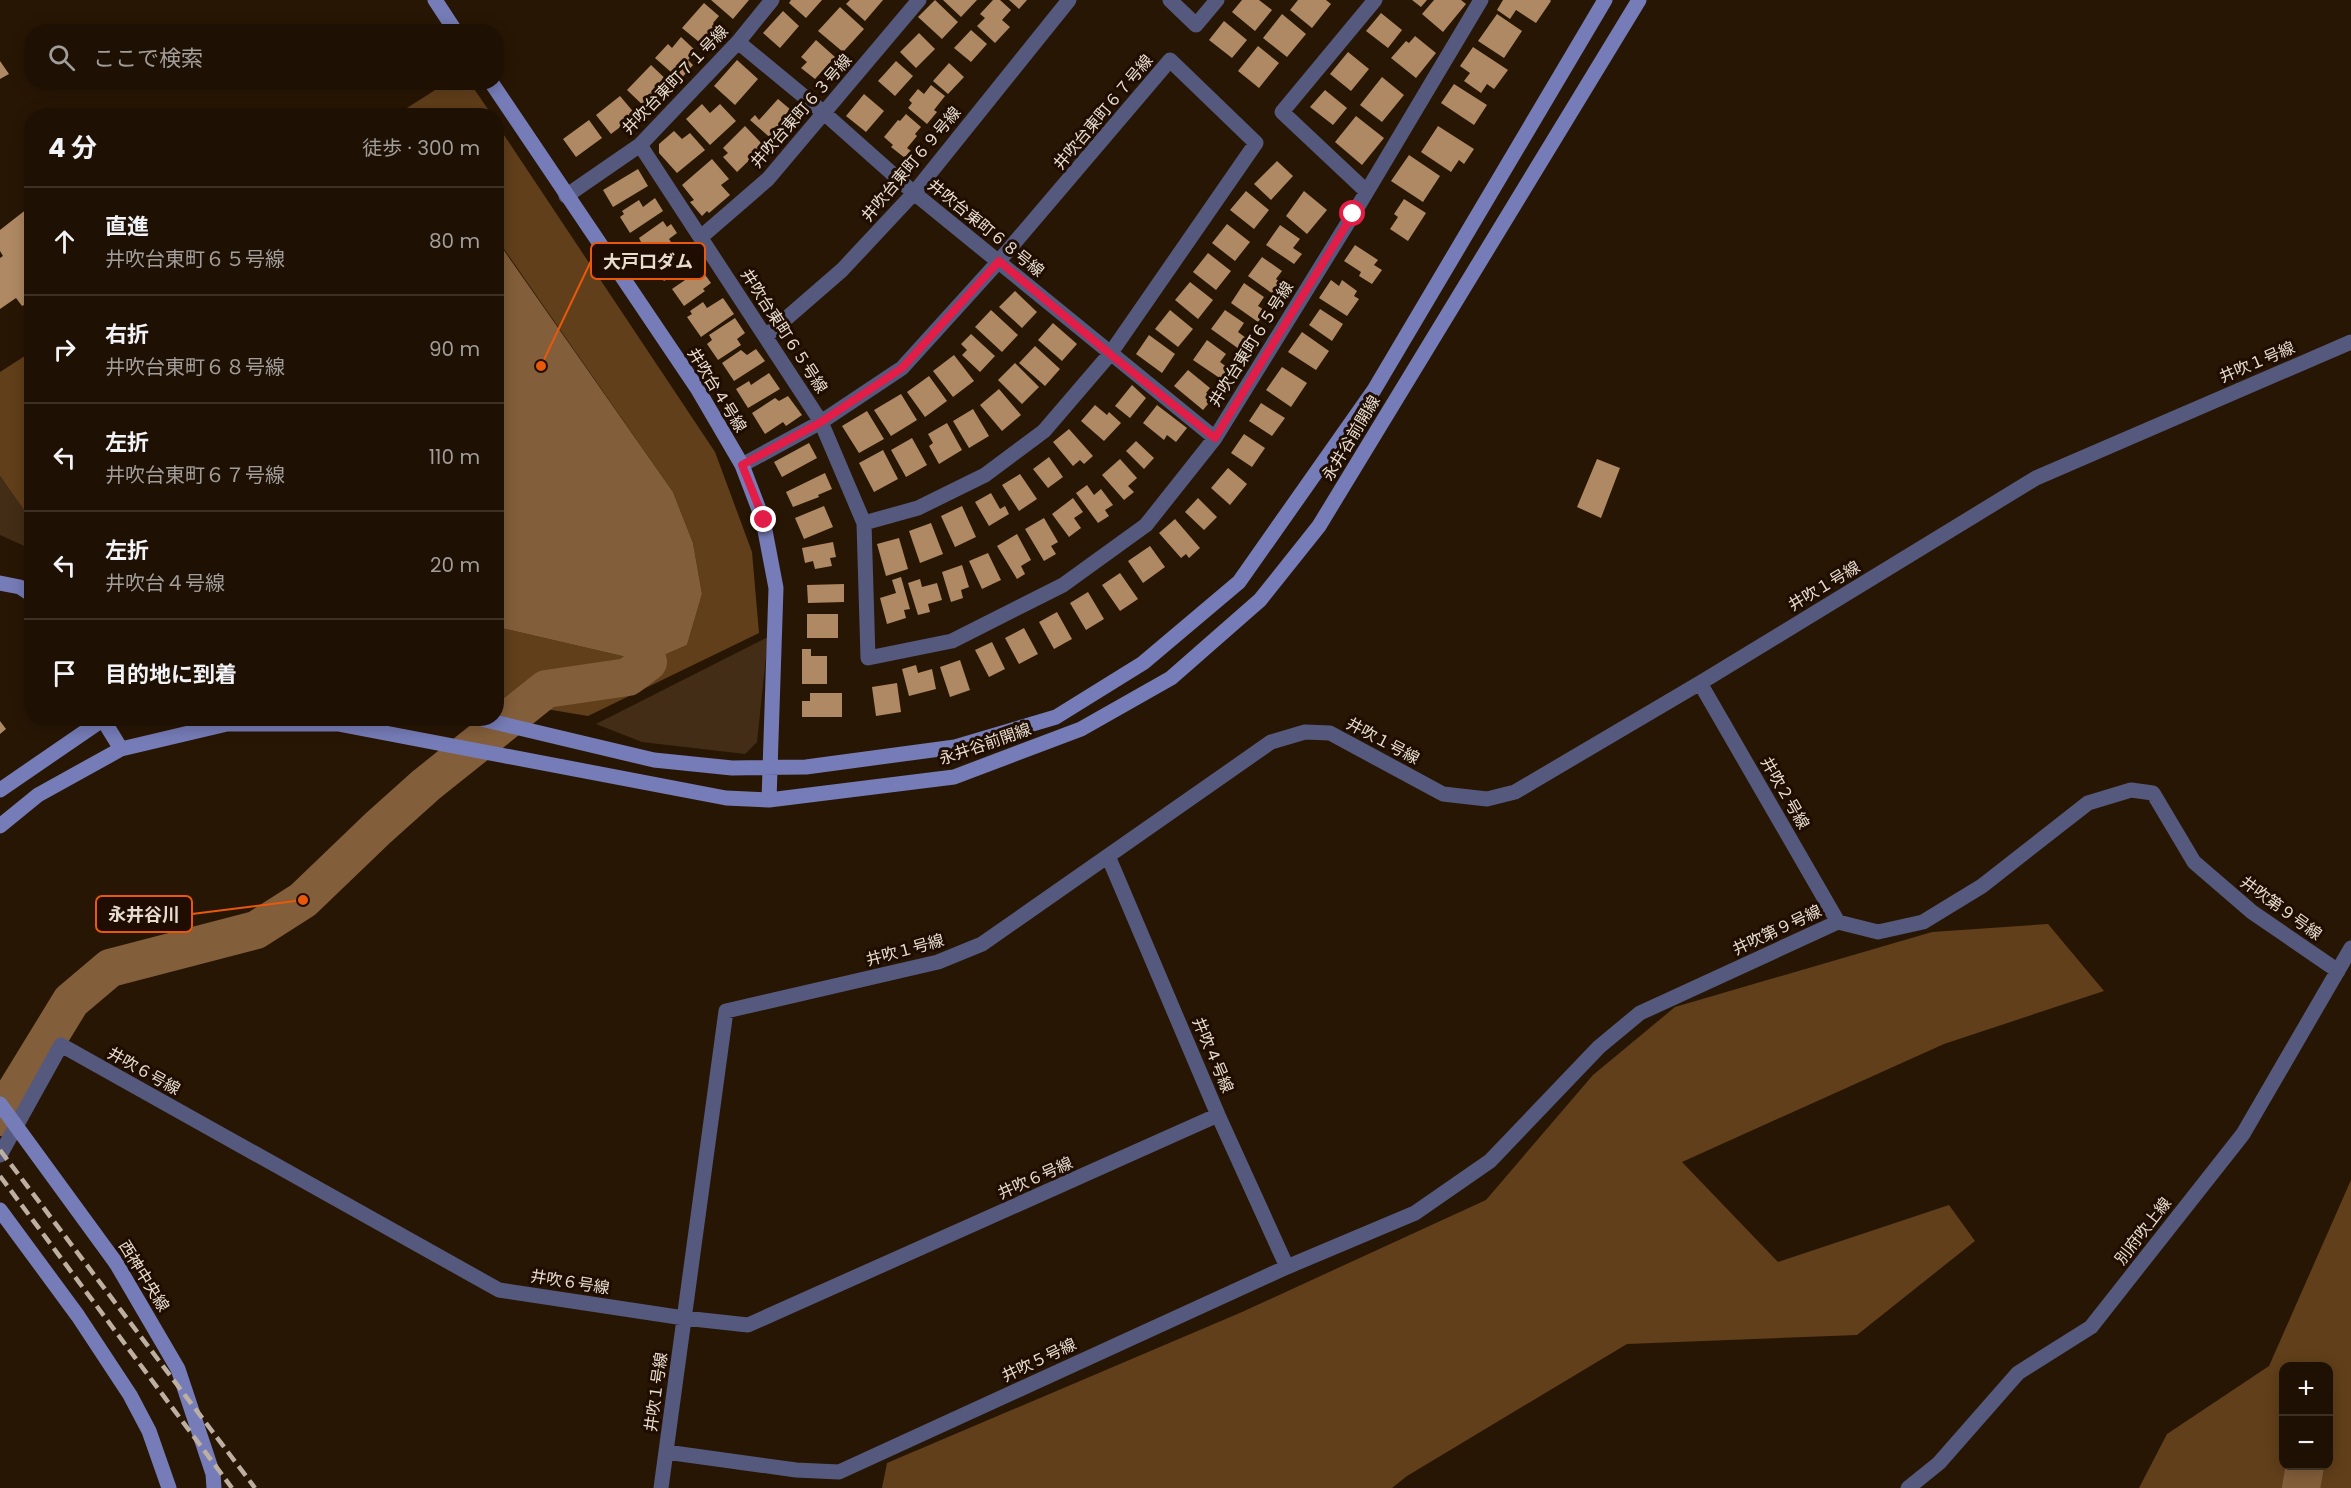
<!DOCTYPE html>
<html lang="ja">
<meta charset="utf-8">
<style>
body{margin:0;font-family:Poppins,"Noto Sans JP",sans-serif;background:#2b1e12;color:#f1f3f6}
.controls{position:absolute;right:18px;bottom:18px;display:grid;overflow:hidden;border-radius:12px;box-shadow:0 3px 15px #0003}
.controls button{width:54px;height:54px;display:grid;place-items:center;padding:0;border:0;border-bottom:2px solid #3c3025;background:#1e1003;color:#f1f3f6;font:30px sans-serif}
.stop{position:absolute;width:18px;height:18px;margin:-14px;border:4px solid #e11d48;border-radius:50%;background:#fff}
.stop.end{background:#e11d48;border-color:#fff;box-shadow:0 2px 6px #0008}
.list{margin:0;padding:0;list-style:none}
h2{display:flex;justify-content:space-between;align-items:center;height:78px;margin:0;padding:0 24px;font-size:26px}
h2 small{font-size:20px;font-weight:400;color:#a19d9a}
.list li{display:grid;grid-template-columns:39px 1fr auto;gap:18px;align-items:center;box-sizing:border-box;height:108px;padding:0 24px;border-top:2px solid #3c3025}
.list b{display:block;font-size:22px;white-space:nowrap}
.list p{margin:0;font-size:20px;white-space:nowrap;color:#a19d9a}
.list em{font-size:20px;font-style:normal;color:#a19d9a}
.icon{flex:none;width:33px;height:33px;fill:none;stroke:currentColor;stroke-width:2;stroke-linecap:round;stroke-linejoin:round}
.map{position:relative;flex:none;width:2351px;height:1488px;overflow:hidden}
.search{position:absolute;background:#1e1003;box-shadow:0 3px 15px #0003;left:24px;top:24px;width:480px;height:66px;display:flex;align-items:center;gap:15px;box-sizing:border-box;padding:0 21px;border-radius:24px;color:#a19d9a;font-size:22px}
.panel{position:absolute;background:#1e1003;box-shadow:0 3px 15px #0003;left:24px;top:108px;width:480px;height:618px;border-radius:24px}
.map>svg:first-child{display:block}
.green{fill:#432d16}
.forest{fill:#613f1a;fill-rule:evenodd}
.water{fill:#835e3a}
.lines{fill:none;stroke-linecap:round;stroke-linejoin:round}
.river{stroke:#835e3a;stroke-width:38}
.building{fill:#af8963}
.street{stroke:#55597d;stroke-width:15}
.secondary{stroke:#767cb7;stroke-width:15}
.rail{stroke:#bdafa2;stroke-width:4.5;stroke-dasharray:12 6;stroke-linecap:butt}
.secondary-bridge{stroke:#767cb7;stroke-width:15}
.route{stroke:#e11d48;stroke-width:8}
.labels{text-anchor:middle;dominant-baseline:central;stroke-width:6;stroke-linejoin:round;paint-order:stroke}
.street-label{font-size:16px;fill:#e8dcd0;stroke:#1e0d00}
.leader{fill:none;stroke:#e8590c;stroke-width:2}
.callout-dot{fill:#e8590c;stroke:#1e0d00;stroke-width:2}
.callout{fill:#1e0d00;stroke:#e8590c;stroke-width:2}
.callout-label{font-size:18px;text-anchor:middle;font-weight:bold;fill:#e8dcd0}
</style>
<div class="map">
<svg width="2351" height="1488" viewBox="0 0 2351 1488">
<rect width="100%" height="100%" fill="#281604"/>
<!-- green -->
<path class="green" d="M0,476L31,520V549L0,535Z
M768,637L757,742L745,754L642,742L596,724Z"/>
<!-- forest -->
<path class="forest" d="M446,83H470L492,115H396Z
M496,123L715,452L752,552L759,633L588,716L497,701V627L648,662L687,645L702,594L693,543L673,492L497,239Z
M31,352V520L0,476V372Z
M2048,924L2104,991L1944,1044L1682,1162L1778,1262L1949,1205L1975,1241L1857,1335L1627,1344L1407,1476L1392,1488H882L887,1463L1242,1312L1486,1200L1593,1075L1675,1007L1932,932Z
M2351,1180V1488H2139L2167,1434L2269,1366ZM2284,1366H2328V1466H2284Z"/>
<!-- water -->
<path class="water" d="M496,239L673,492L693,543L702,594L687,645L648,662L497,627Z"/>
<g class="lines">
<!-- river -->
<path class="river" d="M0,1117L71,1001L110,968L256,930L303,900L378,828L426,785L546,689L628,677L648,662
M2301,1488L2305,1466"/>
</g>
<!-- building -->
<path class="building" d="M711,0H749L733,19Z
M791,0H822L806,18L789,3Z
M850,0H883L865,21L846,4Z
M935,0L958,22L942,39L918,17Z
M943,0H977L961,17Z
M993,0H1000L1011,10L1002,20L1010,27L995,43L977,26L985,18L980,14Z
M1009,0H1027L1019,9Z
M1242,0H1259L1272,10L1255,31L1232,12Z
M1298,0H1326L1331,4L1312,28L1290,10Z
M1412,0H1427L1421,7Z
M1434,0H1461L1466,4L1443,32L1422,14Z
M1503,0H1550L1551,1L1536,23L1516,10L1510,19L1497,10Z
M704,3L719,16L713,23L719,30L704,46L682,28Z
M840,7L864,29L843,52L818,31Z
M783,11L799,26L780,48L763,33Z
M1381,13L1402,30L1388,48L1366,31Z
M1282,14L1306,34L1287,57L1263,38Z
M1497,14L1522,31L1504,58L1478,41Z
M1224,21L1247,40L1232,58L1209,40Z
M971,30L987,44L971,62L954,48Z
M919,33L935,49L916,68L900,52Z
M1415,36L1436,53L1416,78L1391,58L1406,41L1409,43Z
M681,37L696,51L688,60L693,65L680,80L655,58L668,44L672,48Z
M816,40L835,57L815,79L801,68L807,62L801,57Z
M1258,46L1279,63L1259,88L1238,71Z
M1473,47L1508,70L1494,89L1487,84L1481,93L1464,81L1470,73L1460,66Z
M1348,52L1369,69L1351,91L1330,74Z
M737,60L758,79L735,105L714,86Z
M0,61L9,74L0,79Z
M896,61L913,76L895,96L878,81Z
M949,63L964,77L948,94L933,81Z
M651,65L671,84L647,109L627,90Z
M1382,77L1404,95L1382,122L1360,105Z
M1454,84L1487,105L1474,125L1441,103Z
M931,85L945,96L934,110L937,112L927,124L908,108L912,103L909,100L918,89L924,94Z
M1325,90L1347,108L1333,125L1310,107Z
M864,94L884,111L866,132L846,116Z
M620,96L636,115L611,134L596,115Z
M778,99L798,116L775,142L750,120L755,115L759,120Z
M702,104L710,113L720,104L736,121L710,145L686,119Z
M906,114L921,127L915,134L917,136L907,148L911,151L905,158L891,147L893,145L884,137L898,120L900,121Z
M1356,116L1384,138L1362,165L1335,142Z
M589,120L602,138L576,157L563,139Z
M745,126L764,146L737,172L723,157L728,153L723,148Z
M1438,126L1474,149L1464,164L1459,160L1451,172L1421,152Z
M674,131L682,139L690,133L705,150L677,173L659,153V144Z
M1409,155L1440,176L1423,202L1391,181Z
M712,159L729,179L721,185L730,195L709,213L707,211L702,216L690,202L694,200L682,185Z
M1277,161L1293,176L1271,200L1254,184Z
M638,169L648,186L613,207L603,190Z
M1246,191L1269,210L1254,229L1230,210Z
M1304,191L1327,210L1307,234L1286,216Z
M655,198L663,211L630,233L620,217L624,214L622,211L639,200L643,207Z
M1404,199L1426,213L1408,241L1390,229L1398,217L1394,214Z
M32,205V301L22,306L16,298L0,309V258L3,256L0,251V230Z
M663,221L667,227L671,224L677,233L669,239L673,245L648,263L635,246L641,242L639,238Z
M1227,224L1250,242L1235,261L1212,243Z
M1280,225L1300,239L1293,248L1302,254L1294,264L1266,245Z
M1355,245L1378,260L1374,265L1382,270L1372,284L1359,276L1361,272L1344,261Z
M688,246L700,263L676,279L673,275L664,281L652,265L677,248L680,252Z
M1208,253L1231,271L1216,290L1193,272Z
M1262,257L1282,271L1276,279L1284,285L1276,296L1248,276Z
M701,269L711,283L703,289L705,291L684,306L672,289Z
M1331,280L1339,286L1342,280L1357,291L1354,296L1359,299L1347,316L1319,298Z
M1190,282L1213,300L1198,319L1175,300Z
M1244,283L1264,297L1258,306L1266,311L1258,322L1231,303Z
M1015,291L1037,312L1022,328L999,307Z
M723,298L734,314L701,337L687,317L692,314L690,311L703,302L707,308Z
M1320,309L1343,324L1332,341L1309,325Z
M991,310L1018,335L1002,352L975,327Z
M1170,310L1193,329L1178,347L1155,329Z
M1225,310L1244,323L1238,332L1246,338L1239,349L1211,329Z
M735,318L745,333L737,339L741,345L718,360L707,344L712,340L709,335Z
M1053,323L1077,344L1062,361L1038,340Z
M1302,332L1329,351L1316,370L1288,352Z
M971,334L995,356L980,372L962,355L967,350L961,344Z
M1149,335L1175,354L1162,373L1136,354Z
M1207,340L1226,354L1220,362L1228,368L1221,379L1193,360Z
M1035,346L1060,369L1045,386L1019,363Z
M756,349L765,361L734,381L722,363L741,350L747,355Z
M954,355L974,381L953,397L933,371Z
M1015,363L1039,387L1022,404L998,380Z
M1282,367L1307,383L1291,407L1266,390Z
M1188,370L1210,388L1206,393L1213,398L1203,410L1174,386Z
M769,373L780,389L748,408L736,389L749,381L751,385Z
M929,376L947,401L925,417L907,392Z
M1132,385L1146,398L1130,418L1115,406Z
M999,389L1021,415L1002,431L980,405Z
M901,394L917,420L891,436L874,410Z
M788,396L802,415L786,426L783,422L765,434L752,413L775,398L779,401Z
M1261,403L1285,418L1272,436L1249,421Z
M1095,405L1107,415L1109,412L1121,423L1104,441L1081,421Z
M1157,405L1187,428L1176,442L1167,435L1164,440L1143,423Z
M973,409L989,436L969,448L953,421Z
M867,411L884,439L859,453L842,426Z
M947,423L962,450L939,464L929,446L933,443L928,434Z
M1069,429L1093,456L1084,464L1080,460L1073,466L1053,442Z
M1244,434L1265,448L1252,467L1231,453Z
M912,438L927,465L906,477L891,450Z
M1136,441L1154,458L1144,469L1126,451Z
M809,443L817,458L782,477L774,462Z
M883,450L898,479L874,492L859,463Z
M1049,457L1063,477L1048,488L1033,469Z
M1120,459L1137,478L1128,486L1134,492L1124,500L1102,475Z
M1597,459L1620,468L1601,518L1577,507Z
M1228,468L1247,484L1230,505L1211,488Z
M825,473L832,489L818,495L819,497L793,507L786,492Z
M1020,474L1037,499L1019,511L1002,485Z
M1087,485L1094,495L1101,489L1113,505L1105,510L1109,516L1098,523L1076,493Z
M991,493L1000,509L1005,506L1009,514L989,526L975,502Z
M1073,498L1083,512L1074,518L1081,528L1069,537L1052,514Z
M1198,498L1217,517L1204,530L1185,512Z
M824,506L833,527L804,539L795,518Z
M962,506L976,537L955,547L941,516Z
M1044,518L1058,542L1051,546L1056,554L1044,561L1025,529Z
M1175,519L1200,548L1189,558L1186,554L1181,558L1159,533Z
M931,523L943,554L920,563L909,531Z
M1017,534L1031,560L1021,566L1025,574L1017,579L997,546Z
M899,538L908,569L886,576L877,544Z
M833,542L836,557L830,558L832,566L815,569L813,561L805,563L802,548Z
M1150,546L1165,567L1143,583L1128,561Z
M988,553L1001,580L982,589L969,561Z
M962,565L969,587L961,590L963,598L951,602L942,572Z
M1120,573L1138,599L1120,611L1102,585Z
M901,577L910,609L904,610L906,618L887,624L880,598L896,593L892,580Z
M920,579L922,587L937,583L942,600L928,604L930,612L918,615L908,583Z
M844,584V602L808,603L807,585Z
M1088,592L1104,619L1086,630L1070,603Z
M1057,612L1072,639L1054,649L1039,622Z
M807,614H838V638H807Z
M1024,628L1038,654L1019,664L1005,638Z
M992,642L1005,669L989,677L975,650Z
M802,649H811V656H827V684H802Z
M960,660L970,690L950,697L940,667Z
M916,665L918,673L932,669L936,689L909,696L902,669Z
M897,683L901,712L876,716L872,687Z
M810,693H842V717H802V701H810Z
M0,721L6,729L0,734Z"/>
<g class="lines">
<!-- street -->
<path class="street" d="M1170,0L1196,25L1217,0
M738,42L824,113L914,193L1215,438
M640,145L821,422L864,523L868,658L952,641L1063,585L1146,525L1215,438L1357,208L1481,0
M1366,191L1282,112L1375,0
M566,196L640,145L738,42L772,0
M701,237L768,179L919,0
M766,336L842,270L914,193L1069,0
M742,465L821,422L902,368L999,261L1170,60L1256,143L1110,354L1044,431L985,475L918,508L864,523
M1700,683L1838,922
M1108,856L1218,1115L1287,1267
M0,1155L61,1045L499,1290L684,1318L748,1325L1218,1115
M666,1452L796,1470L839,1472L1287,1267L1415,1213L1490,1161L1599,1047L1640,1013L1838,922L1878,932L1923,922L1982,886L2088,803L2131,790L2153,793L2194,862L2252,912L2338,971
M661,1488L726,1011L938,962L982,944L1271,742L1305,732L1330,733L1443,794L1487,799L1515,792L1700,683L2036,478L2351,342
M1908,1488L1939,1463L2018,1373L2091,1327L2243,1134L2351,948"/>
<!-- secondary -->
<path class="secondary" d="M435,0L456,32
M491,82L697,388L742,465L763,520L776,588L769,800
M0,583L20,587L32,595
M102,718L121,749
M477,718L654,760L732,768L806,767L955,747L1056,717L1143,663L1239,582L1374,390L1605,0
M0,790L105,718
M0,826L38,795L121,749L227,724H338L726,798L769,800L954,777L1081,729L1171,678L1260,600L1319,526L1639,0
M0,1210L78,1316L130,1395L149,1431L169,1488
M116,1263L178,1369L213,1474L214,1488"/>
<!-- rail -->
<path class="rail" d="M0,1150L255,1488
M0,1176L232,1488"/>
<!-- secondary-bridge -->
<path class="secondary-bridge" d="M0,1104L116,1263"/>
</g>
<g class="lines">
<!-- route -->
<path class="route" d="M764,520L742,465L821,422L902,368L999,261L1110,354L1215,438L1353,214"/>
</g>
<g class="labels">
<!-- street labels -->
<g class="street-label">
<text transform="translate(675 80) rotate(-46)">井吹台東町７１号線</text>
<text transform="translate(801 111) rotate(-49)">井吹台東町６３号線</text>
<text transform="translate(1103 112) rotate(-50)">井吹台東町６７号線</text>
<text transform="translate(911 164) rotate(-50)">井吹台東町６９号線</text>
<text transform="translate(986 228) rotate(39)">井吹台東町６８号線</text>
<text transform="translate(784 331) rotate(57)">井吹台東町６５号線</text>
<text transform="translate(1251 344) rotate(-58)">井吹台東町６５号線</text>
<text transform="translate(2257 362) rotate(-23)">井吹１号線</text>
<text transform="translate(717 390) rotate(58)">井吹台４号線</text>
<text transform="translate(1351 438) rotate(-59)">永井谷前開線</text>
<text transform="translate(1824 586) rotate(-31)">井吹１号線</text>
<text transform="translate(1383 741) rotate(28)">井吹１号線</text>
<text transform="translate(985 744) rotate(-19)">永井谷前開線</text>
<text transform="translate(1785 793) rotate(60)">井吹２号線</text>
<text transform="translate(2281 908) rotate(36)">井吹第９号線</text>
<text transform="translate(1777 930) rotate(-25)">井吹第９号線</text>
<text transform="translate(905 950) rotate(-15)">井吹１号線</text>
<text transform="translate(1213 1055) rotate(67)">井吹４号線</text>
<text transform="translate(144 1071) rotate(29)">井吹６号線</text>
<text transform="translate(1035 1178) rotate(-24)">井吹６号線</text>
<text transform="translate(2143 1231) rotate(-52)">別府吹上線</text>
<text transform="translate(144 1276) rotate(58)">西神中央線</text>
<text transform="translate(570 1282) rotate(9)">井吹６号線</text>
<text transform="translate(1039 1360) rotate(-25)">井吹５号線</text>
<text transform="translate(656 1392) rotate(-82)">井吹１号線</text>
</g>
</g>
<!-- callouts -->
<path class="leader" d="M541 366L591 261M303 900L192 914"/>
<g class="callout-dot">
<circle cx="541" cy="366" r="6"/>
<circle cx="303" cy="900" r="6"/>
</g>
<g class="callout">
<rect x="591" y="243" width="114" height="36" rx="6"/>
<rect x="96" y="896" width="96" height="36" rx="6"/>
</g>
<g class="callout-label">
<text x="648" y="268">大戸口ダム</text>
<text x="144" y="921">永井谷川</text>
</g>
</svg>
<div class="controls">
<button>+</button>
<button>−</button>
</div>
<div class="stop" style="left:1353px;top:214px"></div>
<div class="stop end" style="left:764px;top:520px"></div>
<div class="search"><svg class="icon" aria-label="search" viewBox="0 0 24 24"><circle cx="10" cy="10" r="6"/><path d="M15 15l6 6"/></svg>ここで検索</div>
<section class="panel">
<h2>4 分<small>徒歩 · 300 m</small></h2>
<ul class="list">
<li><svg class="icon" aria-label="ahead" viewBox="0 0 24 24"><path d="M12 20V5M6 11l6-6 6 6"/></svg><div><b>直進</b><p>井吹台東町６５号線</p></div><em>80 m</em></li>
<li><svg class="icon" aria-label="right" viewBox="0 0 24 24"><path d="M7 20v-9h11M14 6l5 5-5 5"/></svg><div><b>右折</b><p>井吹台東町６８号線</p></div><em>90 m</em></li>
<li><svg class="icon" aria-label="left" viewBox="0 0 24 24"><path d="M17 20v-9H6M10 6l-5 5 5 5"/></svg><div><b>左折</b><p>井吹台東町６７号線</p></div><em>110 m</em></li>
<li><svg class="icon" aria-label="left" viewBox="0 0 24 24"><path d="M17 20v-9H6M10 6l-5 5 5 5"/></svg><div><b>左折</b><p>井吹台４号線</p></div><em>20 m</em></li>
<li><svg class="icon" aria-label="arrive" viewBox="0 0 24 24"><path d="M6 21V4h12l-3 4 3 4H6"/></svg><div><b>目的地に到着</b></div></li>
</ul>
</section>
</div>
